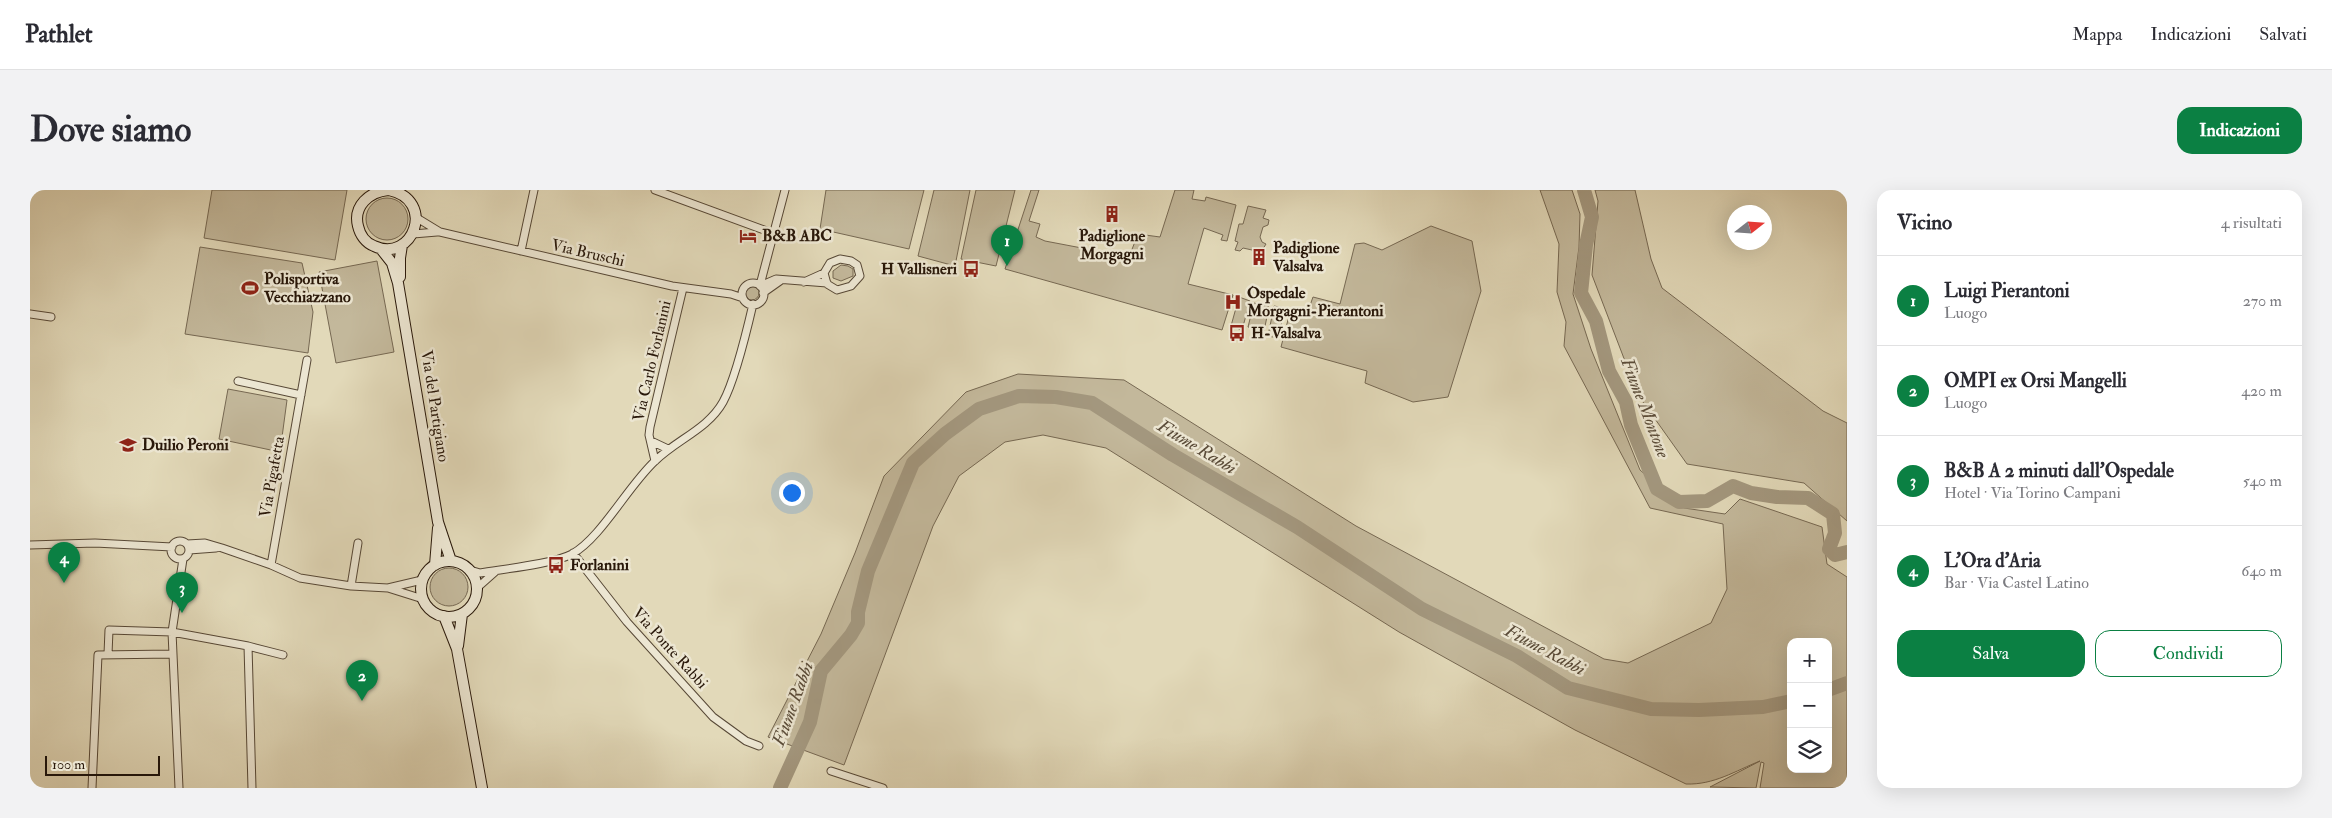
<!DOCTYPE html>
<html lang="it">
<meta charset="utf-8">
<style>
body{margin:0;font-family:"IM FELL Double Pica",serif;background:#f2f2f3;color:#2b2b33}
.controls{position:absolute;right:15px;bottom:15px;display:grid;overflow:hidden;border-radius:10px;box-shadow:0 5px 20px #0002}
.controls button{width:45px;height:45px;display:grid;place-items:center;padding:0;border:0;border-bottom:1px solid #e1e1e2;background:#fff;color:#2b2b33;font:25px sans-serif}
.compass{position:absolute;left:1697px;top:15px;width:45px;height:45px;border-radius:50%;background:#fff;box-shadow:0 5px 20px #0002;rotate:73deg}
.scale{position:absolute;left:15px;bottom:12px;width:115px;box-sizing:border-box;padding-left:5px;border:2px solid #29180a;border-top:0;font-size:14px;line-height:18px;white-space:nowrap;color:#29180a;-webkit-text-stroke:4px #ece6d2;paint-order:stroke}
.you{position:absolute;left:761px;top:302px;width:18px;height:18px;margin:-12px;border:4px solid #fff;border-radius:50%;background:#1a73e8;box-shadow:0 0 0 8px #1a73e833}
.badge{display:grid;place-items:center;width:32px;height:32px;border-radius:50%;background:#0b8043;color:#fff;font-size:16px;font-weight:700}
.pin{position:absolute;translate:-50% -41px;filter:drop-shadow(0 1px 2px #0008)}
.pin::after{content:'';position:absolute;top:26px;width:18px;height:15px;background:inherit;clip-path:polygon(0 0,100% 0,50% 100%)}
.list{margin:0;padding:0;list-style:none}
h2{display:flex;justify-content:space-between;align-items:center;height:65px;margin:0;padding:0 20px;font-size:21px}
h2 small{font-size:16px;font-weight:400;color:#7c7c81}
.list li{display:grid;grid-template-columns:32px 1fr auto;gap:15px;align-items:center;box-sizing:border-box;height:90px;padding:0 20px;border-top:1px solid #e1e1e2}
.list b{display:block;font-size:19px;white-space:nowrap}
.list p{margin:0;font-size:16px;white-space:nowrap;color:#7c7c81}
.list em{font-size:16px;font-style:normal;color:#7c7c81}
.actions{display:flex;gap:10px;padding:15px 20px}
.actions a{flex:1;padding:11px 0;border:1px solid #0b8043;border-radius:15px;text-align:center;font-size:18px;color:#0b8043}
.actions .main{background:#0b8043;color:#fff}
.icon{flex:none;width:28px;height:28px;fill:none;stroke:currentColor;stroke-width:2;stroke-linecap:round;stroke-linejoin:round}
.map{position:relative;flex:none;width:1817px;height:598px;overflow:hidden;border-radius:15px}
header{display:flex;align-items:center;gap:30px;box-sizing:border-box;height:70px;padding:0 25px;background:#fff;border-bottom:1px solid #e1e1e2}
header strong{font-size:24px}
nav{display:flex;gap:28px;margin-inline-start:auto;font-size:18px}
.intro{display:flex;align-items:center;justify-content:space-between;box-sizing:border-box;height:120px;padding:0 30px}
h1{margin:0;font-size:35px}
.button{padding:12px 22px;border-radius:15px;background:#0b8043;color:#fff;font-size:18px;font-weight:700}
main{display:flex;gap:30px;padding:0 30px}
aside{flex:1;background:#fff;border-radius:15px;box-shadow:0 5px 20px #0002}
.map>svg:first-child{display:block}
.green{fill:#c3b89b;stroke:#766852;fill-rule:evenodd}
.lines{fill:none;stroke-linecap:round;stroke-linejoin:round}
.river{stroke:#a3977e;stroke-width:14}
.minor-casing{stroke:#574836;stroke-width:9}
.secondary-casing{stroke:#29180a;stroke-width:12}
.minor{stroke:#ece6d2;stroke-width:7}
.secondary{stroke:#ece6d2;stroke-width:10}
.labels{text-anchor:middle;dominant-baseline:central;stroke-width:5;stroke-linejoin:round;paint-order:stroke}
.poi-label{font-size:16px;font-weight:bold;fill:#29180a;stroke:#ece6d2;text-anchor:start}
.street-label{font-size:16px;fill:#29180a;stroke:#ece6d2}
.water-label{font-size:18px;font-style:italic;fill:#5a4b38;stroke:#ece6d2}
</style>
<header>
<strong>Pathlet</strong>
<nav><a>Mappa</a><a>Indicazioni</a><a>Salvati</a></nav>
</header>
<div class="intro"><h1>Dove siamo</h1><a class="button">Indicazioni</a></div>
<main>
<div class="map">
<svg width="1817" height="598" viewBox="0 0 1817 598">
<rect width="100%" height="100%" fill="#e2d9b9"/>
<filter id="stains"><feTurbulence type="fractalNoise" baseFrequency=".004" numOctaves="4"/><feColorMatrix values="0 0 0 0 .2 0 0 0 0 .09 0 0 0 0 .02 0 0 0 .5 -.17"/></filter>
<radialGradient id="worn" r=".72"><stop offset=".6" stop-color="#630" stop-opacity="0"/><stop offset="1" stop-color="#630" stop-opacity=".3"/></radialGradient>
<!-- green -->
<path class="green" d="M182,0H317L305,70L174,48Z
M796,0H894L879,59L790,39Z
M904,0H940L925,76L888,66Z
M946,0H985L966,76L931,69Z
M1001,0H1009L999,31L1010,34L1006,47L1015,51L1099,67L1108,44L1130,47L1145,0H1164L1162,9L1175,11L1176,7L1206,15L1197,51L1191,50L1193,45L1174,38L1158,94L1203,105L1192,140L975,79Z
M1510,0H1542L1550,24L1549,57L1543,104L1561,159L1610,280L1654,318L1695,324L1710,309L1792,337L1797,374L1817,387V598H1730L1734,573L1731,572L1726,598L1680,597L1730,571C1705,581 1684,595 1656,594L1545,540L1369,442L1076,258L1013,245L975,252L929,286L903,336L814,575L738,547L791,444L825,363L854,286L936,202L988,184L1094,190L1326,336L1574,469L1598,473L1681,433L1697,399L1693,334L1620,318L1534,156L1536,132L1527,102L1529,54ZM1761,452H1798V579H1761Z
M1565,0H1605L1621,69L1632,98L1793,221L1817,233V331L1774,293L1657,274L1608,205L1562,85L1568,11Z
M336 29a21 21 0 1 1 42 0a21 21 0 1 1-42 0Z
M1218,16L1236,20L1233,28L1239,30L1238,35L1233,37L1230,47L1232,52L1236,54L1231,62L1213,58L1210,61L1205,60L1208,52L1205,51L1209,34H1213Z
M1401,36L1442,51L1451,101L1418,207L1383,212L1335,193L1337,181L1251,157L1260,122L1278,121L1283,107L1310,114L1325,54L1334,53L1352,60Z
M170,57L272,73L283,122L278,163L155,144Z
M347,71L364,162L306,173L289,82Z
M811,75L818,76L823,79V86L811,91L803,88V81Z
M715 103a7 7 0 1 1 14 0a7 7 0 1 1-14 0Z
M1209,107L1220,111L1212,140L1201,136Z
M1224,113L1239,117L1234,141L1218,137Z
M1244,116L1255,118L1248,148L1238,146Z
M198,199L257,210L250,262L189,249Z
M400 397a19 19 0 1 1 38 0a19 19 0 1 1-38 0Z"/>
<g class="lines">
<!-- river -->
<path class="river" d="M1554,0L1562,27L1556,55L1551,103L1566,131L1579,181L1596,212L1601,235L1627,299L1649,312L1677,311L1703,296L1721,303L1747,307L1778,308L1803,324L1805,343L1799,359L1805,365L1817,362
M1798,500L1817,493
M750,598L780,532L791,481L821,445L828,433V422L838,381L883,273L915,244L949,219L989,206L1026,207L1062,213L1143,265L1267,337L1392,419L1487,466L1538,498L1621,519L1669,520L1733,517L1761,511"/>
<!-- minor casing -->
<g class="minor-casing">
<path id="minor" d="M625,0L742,43
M387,28L410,42L642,96L701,104L713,108
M383,44L407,42
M491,61L504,0
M810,69L821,71L827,75L830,86L821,96L807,100L797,94L794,83L800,73Z
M774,92L794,83
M712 104a11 11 0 1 1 22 0a11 11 0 1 1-22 0Z
M730,95L755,0
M730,96L746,89L797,93
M733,103L750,91
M0,124L21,127
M208,191L271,205
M621,251L638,259
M625,271L619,245L620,237L653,98
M141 360a9 9 0 1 1 18 0a9 9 0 1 1-18 0Z
M157,354L175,353L192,358L241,375L270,388L321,396L358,398L392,390
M0,355L65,353L142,357
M159,360L186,358
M543,363L597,432L683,527L716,551L729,556
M241,375L277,170
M440,380L450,383C473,379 523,374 542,364C571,348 598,296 625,271C646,250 678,239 693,212C705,190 717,140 723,114
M321,396L328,353
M358,398L393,409
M447,398L465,382
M218,456L222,598
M78,464L79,440L142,442L218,456L253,465
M801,581L853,598
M62,598L68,465L142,464
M149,598L142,442L153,369"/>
</g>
<!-- secondary casing -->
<g class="secondary-casing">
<path id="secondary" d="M358,0C339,2 323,16 328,36C330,45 336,53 344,56C383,74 407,10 359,0
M351,59L362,73L368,93L408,332L421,371
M370,87V68L372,55
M391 399a28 28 0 1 1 56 0a28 28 0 1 1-56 0Z
M405,375L408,338
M414,426L427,459L452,598
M428,456L432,424"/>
</g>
<!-- minor -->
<use href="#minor" class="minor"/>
<!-- secondary -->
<use href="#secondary" class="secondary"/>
</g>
<!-- icons -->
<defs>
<g id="building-bare" transform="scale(1.35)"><path d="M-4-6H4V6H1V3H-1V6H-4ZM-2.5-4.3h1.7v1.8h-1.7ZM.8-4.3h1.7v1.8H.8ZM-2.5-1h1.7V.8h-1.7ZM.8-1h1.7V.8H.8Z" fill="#8f2418" stroke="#ece6d2" stroke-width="2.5" paint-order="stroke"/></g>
<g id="hotel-bare" transform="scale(1.35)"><path d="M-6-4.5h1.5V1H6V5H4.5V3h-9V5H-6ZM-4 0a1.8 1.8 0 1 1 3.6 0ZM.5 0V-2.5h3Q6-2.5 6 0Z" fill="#8f2418" stroke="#ece6d2" stroke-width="2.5" paint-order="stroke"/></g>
<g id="bus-bare" transform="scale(1.35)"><path d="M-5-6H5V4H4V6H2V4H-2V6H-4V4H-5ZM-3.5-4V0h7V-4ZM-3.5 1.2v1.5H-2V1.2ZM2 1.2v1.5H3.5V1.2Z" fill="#8f2418" stroke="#ece6d2" stroke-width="2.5" paint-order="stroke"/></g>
<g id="stadium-bare" transform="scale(1.35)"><path d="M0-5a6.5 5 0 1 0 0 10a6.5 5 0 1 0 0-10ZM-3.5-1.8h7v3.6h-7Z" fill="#8f2418" stroke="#ece6d2" stroke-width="2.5" paint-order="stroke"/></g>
<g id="hospital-bare" transform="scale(1.35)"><path d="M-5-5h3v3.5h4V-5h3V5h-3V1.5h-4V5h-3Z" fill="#8f2418" stroke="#ece6d2" stroke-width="2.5" paint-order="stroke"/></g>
<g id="school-bare" transform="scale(1.35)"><path d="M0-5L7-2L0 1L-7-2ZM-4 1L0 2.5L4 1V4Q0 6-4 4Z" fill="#8f2418" stroke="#ece6d2" stroke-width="2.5" paint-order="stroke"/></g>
</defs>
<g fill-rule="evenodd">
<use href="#building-bare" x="1082" y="24"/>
<use href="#hotel-bare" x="718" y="46"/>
<use href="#building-bare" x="1229" y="67"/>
<use href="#bus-bare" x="941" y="79"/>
<use href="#stadium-bare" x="220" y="98"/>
<use href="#hospital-bare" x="1203" y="112"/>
<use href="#bus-bare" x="1207" y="143"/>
<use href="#school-bare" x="98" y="255"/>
<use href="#bus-bare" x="526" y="375"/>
</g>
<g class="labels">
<!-- poi labels -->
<g class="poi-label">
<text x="732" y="46">B&amp;B ABC</text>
<text x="1082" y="46" text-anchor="middle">Padiglione<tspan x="1082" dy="18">Morgagni</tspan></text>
<text x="1243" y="58">Padiglione<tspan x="1243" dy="18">Valsalva</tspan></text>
<text x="927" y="79" text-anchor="end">H Vallisneri</text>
<text x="234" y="89">Polisportiva<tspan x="234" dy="18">Vecchiazzano</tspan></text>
<text x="1217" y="103">Ospedale<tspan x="1217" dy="18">Morgagni-Pierantoni</tspan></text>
<text x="1221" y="143">H-Valsalva</text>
<text x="112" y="255">Duilio Peroni</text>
<text x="540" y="375">Forlanini</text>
</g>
<!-- street labels -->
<g class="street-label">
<text transform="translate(558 63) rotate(13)">Via Bruschi</text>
<text transform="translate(622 171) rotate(-77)">Via Carlo Forlanini</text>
<text transform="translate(405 216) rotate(81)">Via del Partigiano</text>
<text transform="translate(242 287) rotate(-80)">Via Pigafetta</text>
<text transform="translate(640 458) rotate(48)">Via Ponte Rabbi</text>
</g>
<!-- water labels -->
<g class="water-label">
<text transform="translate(1615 218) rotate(69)">Fiume Montone</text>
<text transform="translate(1167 257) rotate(31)">Fiume Rabbi</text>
<text transform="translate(1515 460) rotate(28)">Fiume Rabbi</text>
<text transform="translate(763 514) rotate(-70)">Fiume Rabbi</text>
</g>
</g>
<rect width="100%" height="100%" filter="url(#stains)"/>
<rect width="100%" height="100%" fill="url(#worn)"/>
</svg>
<div class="controls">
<button>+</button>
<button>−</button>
<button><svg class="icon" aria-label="layers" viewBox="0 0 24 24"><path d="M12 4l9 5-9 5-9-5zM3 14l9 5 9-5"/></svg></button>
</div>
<svg class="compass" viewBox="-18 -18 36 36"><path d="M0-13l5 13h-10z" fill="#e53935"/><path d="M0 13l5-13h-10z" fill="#7c7c81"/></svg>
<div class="scale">100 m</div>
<div class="you"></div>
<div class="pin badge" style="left:977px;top:76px">1</div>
<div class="pin badge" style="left:332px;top:511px">2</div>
<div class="pin badge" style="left:152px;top:423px">3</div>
<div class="pin badge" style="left:34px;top:393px">4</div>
</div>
<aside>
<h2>Vicino<small>4 risultati</small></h2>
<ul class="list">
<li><span class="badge">1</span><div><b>Luigi Pierantoni</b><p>Luogo</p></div><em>270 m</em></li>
<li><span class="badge">2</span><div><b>OMPI ex Orsi Mangelli</b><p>Luogo</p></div><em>420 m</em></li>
<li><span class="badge">3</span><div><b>B&amp;B A 2 minuti dall'Ospedale</b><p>Hotel · Via Torino Campani</p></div><em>540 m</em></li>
<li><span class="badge">4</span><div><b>L'Ora d'Aria</b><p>Bar · Via Castel Latino</p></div><em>640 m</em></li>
</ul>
<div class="actions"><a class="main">Salva</a><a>Condividi</a></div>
</aside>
</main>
